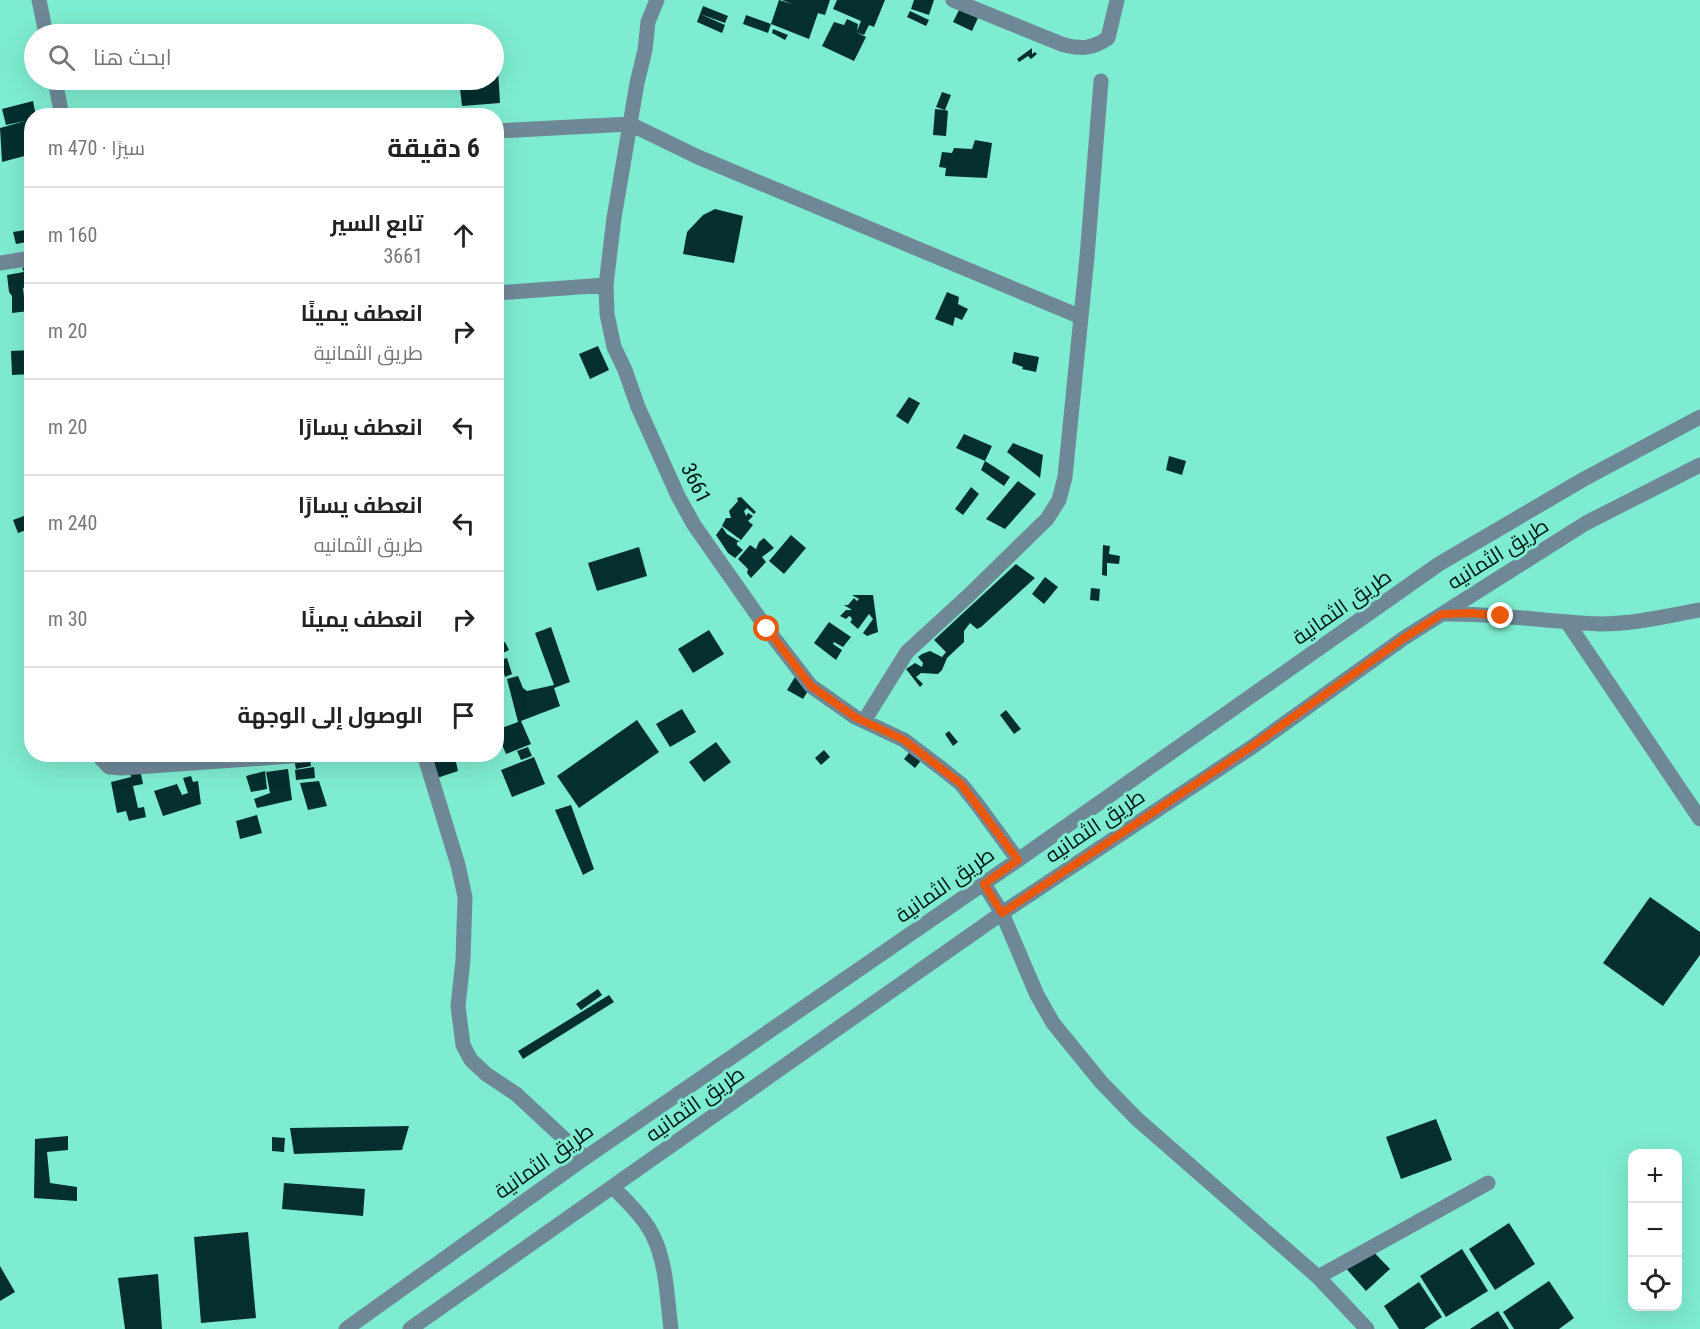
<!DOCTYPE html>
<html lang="ar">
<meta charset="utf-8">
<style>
body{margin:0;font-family:"Roboto Condensed",Cairo,sans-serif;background:#f6f6f6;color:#222;direction:rtl}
.controls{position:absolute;right:18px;bottom:18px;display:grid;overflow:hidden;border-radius:12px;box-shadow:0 6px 24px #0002}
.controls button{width:54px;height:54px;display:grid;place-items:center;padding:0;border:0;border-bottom:2px solid #e0e0e0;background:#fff;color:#222;font:30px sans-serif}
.stop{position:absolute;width:18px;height:18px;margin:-14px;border:4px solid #ea580c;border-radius:50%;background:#fff}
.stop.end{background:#ea580c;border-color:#fff;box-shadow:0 2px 6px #0008}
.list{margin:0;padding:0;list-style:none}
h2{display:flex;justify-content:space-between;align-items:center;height:78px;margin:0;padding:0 24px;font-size:26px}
h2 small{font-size:20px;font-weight:400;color:#767676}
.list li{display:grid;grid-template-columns:39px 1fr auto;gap:18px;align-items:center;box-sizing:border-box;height:96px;padding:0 24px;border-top:2px solid #e0e0e0}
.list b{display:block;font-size:22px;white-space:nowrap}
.list p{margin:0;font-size:20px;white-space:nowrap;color:#767676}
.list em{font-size:20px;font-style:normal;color:#767676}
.icon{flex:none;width:33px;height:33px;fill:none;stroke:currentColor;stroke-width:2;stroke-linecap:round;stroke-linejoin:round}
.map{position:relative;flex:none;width:1700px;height:1329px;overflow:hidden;direction:ltr}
.search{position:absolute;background:#fff;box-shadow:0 6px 24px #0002;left:24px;top:24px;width:480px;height:66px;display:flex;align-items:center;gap:15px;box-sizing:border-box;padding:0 21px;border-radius:33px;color:#767676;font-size:22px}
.panel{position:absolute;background:#fff;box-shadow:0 6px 24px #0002;left:24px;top:108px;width:480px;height:654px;border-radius:24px;direction:rtl}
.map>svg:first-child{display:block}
.building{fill:#052f2f}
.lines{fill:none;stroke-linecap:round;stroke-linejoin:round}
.minor{stroke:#6f8897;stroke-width:15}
.route{stroke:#ea580c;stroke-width:8}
.labels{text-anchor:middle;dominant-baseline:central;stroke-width:6;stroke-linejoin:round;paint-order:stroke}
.street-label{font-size:21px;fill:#00140f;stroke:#7eecd0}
</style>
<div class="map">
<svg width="1700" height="1329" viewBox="0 0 1700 1329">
<rect width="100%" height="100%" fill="#7eecd0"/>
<!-- building -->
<path class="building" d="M779,0L792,4L782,0H830L825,15L818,13L809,39L771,24Z
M837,0H885L874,27L869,25L864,35L856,32L866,37L854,61L822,46L834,22L844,25L847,19L858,24L857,31L861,21L833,9Z
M914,0H934L929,15L911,9Z
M703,6L728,16L725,23L700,14Z
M959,10L978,18L972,31L953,22Z
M910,11L929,20L926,26L907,17Z
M700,14L725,25L722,33L697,22Z
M746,15L771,24L768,33L743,24Z
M773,29L788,35L785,40L772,33Z
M494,36H496L500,103L462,106L459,80H494Z
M1032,48V54L1035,52L1037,54L1031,59L1028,56L1019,62L1017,59Z
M942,92L951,95L945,110L948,111L946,136L933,135L935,109L945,110L936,107Z
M33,101L36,116H32V154L2,162L0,128L25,121L6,125L2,109Z
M975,140L992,143L987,178L945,176L946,168L939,167L942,152L952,153L954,148L972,149Z
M715,209L743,216L734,263L683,254L687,232L703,215Z
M32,229V241L16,244L13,232Z
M32,265V302L26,303L27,290L25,273V287L23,288L25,305L29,311L12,313V296L9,292L7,275L24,272L22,268Z
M947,292L959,297L958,304L968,309L962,320L955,317L953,326L935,319Z
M598,346L609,370L590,379L579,354Z
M32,350V374L12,375L11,351Z
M1014,352L1039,357L1036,372L1022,369L1023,367L1012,363Z
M26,377H32V403L25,402Z
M909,397L920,403L908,424L896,416Z
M964,434L992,446L985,461L956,448Z
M1013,443L1043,455L1040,478L1007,452Z
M1169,456L1186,461L1182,475L1166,470Z
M985,461L1010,477L1004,486L981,470Z
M1018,481L1036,494L1005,529L986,519Z
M971,487L979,494L963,515L955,509Z
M741,497L756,512L754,514L747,508L744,511L746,516L748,513L753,516L748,521L753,525L741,540L722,526L726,518H731L729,511L738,501L737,498Z
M32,513V528L18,533L13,520Z
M722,527L727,534L740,542H737V545L743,550L735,558L728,553L716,535Z
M791,535L806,548L784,574L769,561Z
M764,538L774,548L762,557L766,562L751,578L747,573L748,569L738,559L750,545L756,549L759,542Z
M1103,545L1110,546L1109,554L1120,556L1119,564L1107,563V576L1102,575Z
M639,547L647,576L597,591L588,563Z
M1016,564L1035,578L981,627L977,629L970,623L964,631V642L947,658L942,670L938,674L921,673L916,677L923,684L920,687L906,669L915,663L922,667L923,663L918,657L922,654L930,651L942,657L946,652L934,640Z
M1045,577L1058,587L1044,604L1032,594Z
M1091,588L1100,589L1099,601L1090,600Z
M852,595H873L878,632L867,636L863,633L873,619L869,614L858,629L850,622L852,620L851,617L849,616L846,619L840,616L846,610H852L844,605H848L854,598L857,601L859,599Z
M829,622L851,637L843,647L834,642L833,644L842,650L836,660L814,643Z
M551,627L570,682L554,688L560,706L521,721L531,744L506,754L496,730L518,722L507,679L518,676L523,688L527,691L554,685L535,633Z
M709,630L724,654L693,673L678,649Z
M505,642L509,650L499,655L496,646Z
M507,658L512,674L505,677L500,660Z
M795,677L811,686L803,699L787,690Z
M682,709L696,732L670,747L656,724Z
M1006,710L1021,729L1014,734L1000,715Z
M637,720L659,752L579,808L557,776Z
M949,731L958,742L953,746L945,734Z
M716,742L731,762L704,782L689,762Z
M528,747L532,756L521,760L517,751Z
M912,749L923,758L915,768L904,759Z
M824,750L830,757L821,765L815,758Z
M293,754H309L311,766L296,769Z
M428,754H476V755L456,762L458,771L437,778Z
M534,757L545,784L512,797L501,770Z
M314,767L315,778L296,780L295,770Z
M140,769L143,784L133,786L138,808L144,807L146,817L129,821L126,811L117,813L111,782L131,777L130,771Z
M288,769L292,800L257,808L254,799L270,793L266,772Z
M265,771L267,789L251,792L246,776Z
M191,776L193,782L198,781L201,804L163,816L154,791L177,784L182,795L188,793L183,778Z
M319,781L327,806L308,810L300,783Z
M571,805L594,869L583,875L555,810Z
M257,815L262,833L240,839L236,821Z
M1650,897L1700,932V955L1663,1006L1603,963Z
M598,989L602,995L581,1010L576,1004Z
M609,995L614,1002L523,1059L518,1051Z
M1436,1119L1452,1160L1401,1179L1386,1137Z
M409,1126L402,1150L294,1154L290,1128Z
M68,1136V1150L47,1152L50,1183L77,1187V1201L34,1198L35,1139Z
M272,1137L285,1138L284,1152L272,1151Z
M284,1183L365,1189L363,1216L282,1209Z
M1509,1223L1535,1264L1495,1290L1469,1249Z
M248,1232L256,1318L201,1323L194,1237Z
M1366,1244L1390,1269L1366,1291L1343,1265Z
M1462,1249L1488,1291L1446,1317L1420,1276Z
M0,1266L15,1292L0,1301Z
M158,1274L162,1329H125L118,1278Z
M1549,1281L1574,1318L1559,1329H1514L1503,1312Z
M1419,1282L1442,1317L1424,1329H1399L1384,1306Z
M1498,1311L1509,1329H1470Z"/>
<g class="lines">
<!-- minor -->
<path class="minor" d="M39,0L46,34
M657,0L648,22L645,50L637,83L614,218L606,285L607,314L614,347L625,370L638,407L678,496L694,525L767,629L811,686L855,717L904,740L941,768L961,784L977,804L1018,860
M953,0L1064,45C1082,49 1092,49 1108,38L1117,0
M55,80L62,116
M496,131L630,124L698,157L1081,317
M0,263L32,258
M496,293L606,285
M1444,614C1496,613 1548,622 1600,624C1634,624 1667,616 1700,610
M1567,622L1700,819
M864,721L907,652L968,596L1047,519L1059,500L1065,477L1087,257L1101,81
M97,754L109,767L122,768L319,754
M424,754L458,865L465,897L463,960L458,1006L463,1045L471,1060L486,1074L516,1094L585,1158
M984,884L1002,913L1037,995L1053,1023L1101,1082L1137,1119L1318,1277L1367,1329
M613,1187C627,1202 646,1219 654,1238C667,1266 667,1299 671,1329
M1318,1277L1488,1183
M346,1329L585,1158L1018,860L1439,564L1584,479L1700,417
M410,1329L1002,913L1252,747L1404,638L1586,523L1700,465"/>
</g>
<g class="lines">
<!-- route -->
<path class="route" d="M767,629L811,686L855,717L904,740L961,784L1018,860L984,884L1002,913L1251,747L1404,638L1442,614L1472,613L1501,616"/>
</g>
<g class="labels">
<!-- street labels -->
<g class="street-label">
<text transform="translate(696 483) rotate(64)">3661</text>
<text transform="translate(1498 554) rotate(-32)">طريق الثمانيه</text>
<text transform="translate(1342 607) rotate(-35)">طريق الثمانية</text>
<text transform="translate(1095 826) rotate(-34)">طريق الثمانيه</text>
<text transform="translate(945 885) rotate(-35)">طريق الثمانية</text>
<text transform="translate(695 1104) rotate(-35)">طريق الثمانيه</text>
<text transform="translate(544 1161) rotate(-35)">طريق الثمانية</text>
</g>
</g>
</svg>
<div class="controls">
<button>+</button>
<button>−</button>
<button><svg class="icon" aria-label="locate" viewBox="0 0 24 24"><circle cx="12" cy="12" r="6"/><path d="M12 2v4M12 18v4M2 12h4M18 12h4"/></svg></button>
</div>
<div class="stop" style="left:767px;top:629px"></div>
<div class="stop end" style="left:1501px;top:616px"></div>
<div class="search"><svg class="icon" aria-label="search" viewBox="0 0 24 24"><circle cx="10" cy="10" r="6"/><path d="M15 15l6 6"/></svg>ابحث هنا</div>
<section class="panel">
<h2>6 دقيقة<small>سيرًا · 470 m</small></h2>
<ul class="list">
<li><svg class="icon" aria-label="ahead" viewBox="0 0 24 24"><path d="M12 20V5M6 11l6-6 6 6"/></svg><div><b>تابع السير</b><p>3661</p></div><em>160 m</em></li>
<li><svg class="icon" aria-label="right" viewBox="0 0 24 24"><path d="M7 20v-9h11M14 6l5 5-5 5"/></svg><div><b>انعطف يمينًا</b><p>طريق الثمانية</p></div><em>20 m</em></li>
<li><svg class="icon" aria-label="left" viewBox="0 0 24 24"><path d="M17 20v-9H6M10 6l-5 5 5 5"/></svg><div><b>انعطف يسارًا</b></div><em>20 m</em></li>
<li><svg class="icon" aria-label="left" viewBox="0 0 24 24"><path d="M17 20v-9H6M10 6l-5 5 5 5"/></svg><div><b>انعطف يسارًا</b><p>طريق الثمانيه</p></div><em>240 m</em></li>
<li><svg class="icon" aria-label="right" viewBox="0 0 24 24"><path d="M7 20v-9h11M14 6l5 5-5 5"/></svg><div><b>انعطف يمينًا</b></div><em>30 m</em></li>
<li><svg class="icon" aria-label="arrive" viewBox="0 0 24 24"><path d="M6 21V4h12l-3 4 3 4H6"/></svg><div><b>الوصول إلى الوجهة</b></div></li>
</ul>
</section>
</div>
